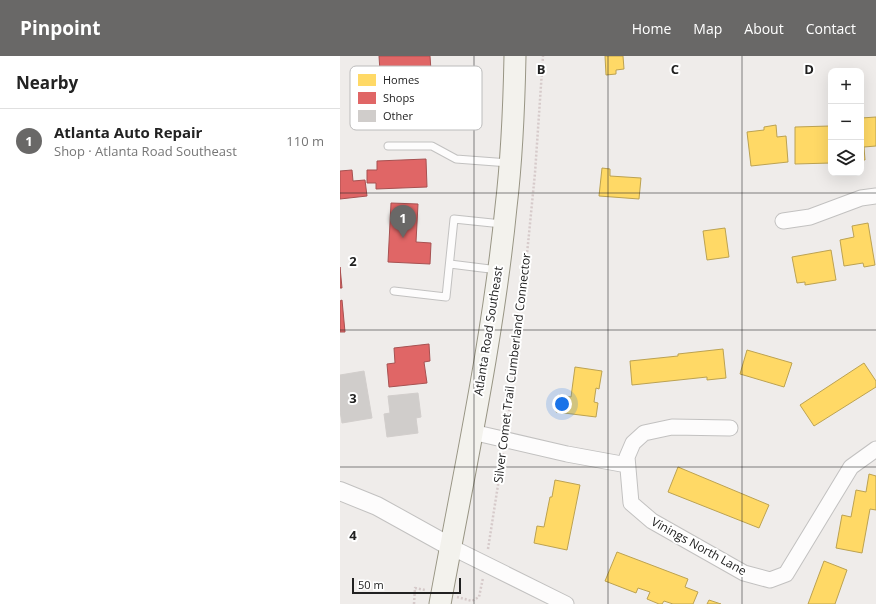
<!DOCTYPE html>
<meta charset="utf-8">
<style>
body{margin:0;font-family:"Open Sans",sans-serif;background:#f6f6f6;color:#222}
.controls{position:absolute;right:12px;top:12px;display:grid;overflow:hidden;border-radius:8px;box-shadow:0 4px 16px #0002}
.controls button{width:36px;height:36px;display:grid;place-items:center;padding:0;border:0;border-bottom:1px solid #e0e0e0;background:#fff;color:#222;font:20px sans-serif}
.scale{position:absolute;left:12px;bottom:10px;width:109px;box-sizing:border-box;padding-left:4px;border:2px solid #212121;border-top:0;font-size:11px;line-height:14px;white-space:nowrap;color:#212121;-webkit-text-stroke:3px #fff;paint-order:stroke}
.you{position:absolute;left:222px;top:348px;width:14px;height:14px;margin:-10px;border:3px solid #fff;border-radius:50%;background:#1a73e8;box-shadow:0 0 0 6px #1a73e833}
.badge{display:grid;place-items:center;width:26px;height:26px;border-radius:50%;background:#696867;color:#fff;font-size:13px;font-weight:700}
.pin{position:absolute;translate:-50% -33px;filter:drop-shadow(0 1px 2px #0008)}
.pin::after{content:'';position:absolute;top:21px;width:14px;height:12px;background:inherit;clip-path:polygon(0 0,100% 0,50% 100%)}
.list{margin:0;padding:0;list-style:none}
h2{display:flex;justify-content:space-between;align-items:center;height:52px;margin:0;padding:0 16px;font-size:17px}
h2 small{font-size:13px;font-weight:400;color:#767676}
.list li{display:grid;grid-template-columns:26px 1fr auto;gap:12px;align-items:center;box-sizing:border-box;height:64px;padding:0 16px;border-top:1px solid #e0e0e0}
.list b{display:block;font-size:15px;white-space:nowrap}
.list p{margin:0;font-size:13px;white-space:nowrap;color:#767676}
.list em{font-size:13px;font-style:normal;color:#767676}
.icon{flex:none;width:22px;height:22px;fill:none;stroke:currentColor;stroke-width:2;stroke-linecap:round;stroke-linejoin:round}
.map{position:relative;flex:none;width:536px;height:548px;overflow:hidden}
header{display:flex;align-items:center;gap:24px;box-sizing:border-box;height:56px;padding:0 20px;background:#696867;color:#fff}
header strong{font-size:19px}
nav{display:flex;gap:22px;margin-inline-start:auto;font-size:14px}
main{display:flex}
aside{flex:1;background:#fff}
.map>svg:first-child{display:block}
.homes{fill:#ffd966;stroke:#bca251}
.shops{fill:#e06666;stroke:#a75151}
.building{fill:#d0cdcb;stroke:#d2cecc}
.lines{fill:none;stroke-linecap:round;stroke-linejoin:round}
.service-casing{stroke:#c2c1c0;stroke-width:9}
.minor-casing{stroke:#c2c1c0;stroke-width:17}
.tertiary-casing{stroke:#c2c1c0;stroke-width:20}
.secondary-casing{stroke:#989584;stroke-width:23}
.path{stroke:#d6caca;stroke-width:2.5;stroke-dasharray:2 2;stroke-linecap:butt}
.service{stroke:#fdfcfc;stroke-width:7}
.minor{stroke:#fdfcfc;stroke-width:15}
.tertiary{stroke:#fdfcfc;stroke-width:18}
.secondary{stroke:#f3f2ed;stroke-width:21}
.grid{fill:none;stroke:#212121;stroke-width:1;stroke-opacity:0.55}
.labels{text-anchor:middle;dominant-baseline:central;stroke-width:4;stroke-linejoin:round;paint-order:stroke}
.street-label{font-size:12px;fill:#212121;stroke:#fff}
.key{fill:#fff;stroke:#bcbcbc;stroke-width:1}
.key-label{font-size:11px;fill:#212121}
.grid-label{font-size:13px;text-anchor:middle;font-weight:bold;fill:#212121;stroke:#fff;stroke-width:4;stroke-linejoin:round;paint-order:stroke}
</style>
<header>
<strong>Pinpoint</strong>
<nav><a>Home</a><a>Map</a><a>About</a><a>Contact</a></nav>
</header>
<main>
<aside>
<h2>Nearby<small></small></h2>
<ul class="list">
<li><span class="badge">1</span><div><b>Atlanta Auto Repair</b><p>Shop · Atlanta Road Southeast</p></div><em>110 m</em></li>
</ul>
</aside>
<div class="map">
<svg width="536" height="548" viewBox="0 0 536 548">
<rect width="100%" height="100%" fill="#efecea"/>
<!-- homes -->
<path class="homes" d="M265,0H283L284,13L276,14V18L266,19Z
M536,61V90L524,91L525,104H521V62Z
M436,69L437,81L446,80L448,106L411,110L407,76L424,74V71Z
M490,70L491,107L455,108V71Z
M262,112L270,113V120L301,122L299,143L259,140Z
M528,167L535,209L524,211L523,207L504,210L500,184L514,181L512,170Z
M385,172L389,201L367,204L363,175Z
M491,194L496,224L465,229V226L457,227L452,201Z
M383,293L386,322L367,324V321L292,329L290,305L338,300V298Z
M407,294L452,307L444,331L400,318Z
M524,307L536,325V331L474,370L460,349Z
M235,311L262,315L259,333L256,332L254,346L258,347L256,361L216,356L219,339L231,341Z
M338,411L429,449L419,472L328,436Z
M529,418L536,420V454L530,453L522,497L496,492L502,459L511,461L516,434L526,436Z
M215,424L240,429L227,494L194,487L197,470L204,471L210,441H212Z
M277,496L348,523L345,531L358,536L353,548H333L324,545L322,548H319L307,543L310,536L298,532L296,537L265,525Z
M484,505L507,514L495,548H468Z
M369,544L381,548H367Z"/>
<!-- shops -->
<path class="shops" d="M39,0H90L94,58L43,62Z
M86,103L87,131L36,133V127H27V114H37V105Z
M12,114L13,125L25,124L27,140L0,143V115Z
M51,147L78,148L76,186L91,187L90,208L48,206Z
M0,211L2,232H0Z
M2,244L5,276H0V245Z
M89,288L90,305L84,306L87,327L49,331L47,308L55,307L54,292Z"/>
<!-- building -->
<path class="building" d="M24,315L32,362L2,367L0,355V319Z
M78,337L81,361L76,362L78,377L47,381L44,358L50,357L48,340Z"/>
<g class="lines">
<!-- service casing -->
<g class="service-casing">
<path id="service" d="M48,90H92L116,103L169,107
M110,208L158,214
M54,235L106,241L114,163L162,168"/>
</g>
<!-- minor casing -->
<g class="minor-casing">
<path id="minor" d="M443,165L470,161L521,142L536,140
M390,372L332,371L304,377L293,387L287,401L291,447L312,465L404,517L430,524L446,518L511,411L536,393
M132,376L227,398L287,409
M111,491L226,548"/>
</g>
<!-- tertiary casing -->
<g class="tertiary-casing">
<path id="tertiary" d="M0,435L37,450L111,491"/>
</g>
<!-- secondary casing -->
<g class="secondary-casing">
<path id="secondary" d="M100,548C124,416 153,284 166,151C172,101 174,50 175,0"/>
</g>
<!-- path -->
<path class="path" d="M167,371L179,279L195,117L203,0
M148,493L163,397
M117,541L132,545L139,541L143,522
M74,548L75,532L85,534"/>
<!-- service -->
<use href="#service" class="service"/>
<!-- minor -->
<use href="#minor" class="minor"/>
<!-- tertiary -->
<use href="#tertiary" class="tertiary"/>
<!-- secondary -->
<use href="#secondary" class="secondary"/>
</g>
<!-- grid -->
<path class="grid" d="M134,0V548M268,0V548M402,0V548M0,137H536M0,274H536M0,411H536"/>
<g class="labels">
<!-- street labels -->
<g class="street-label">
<text transform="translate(148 275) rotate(-81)">Atlanta Road Southeast</text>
<text transform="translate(172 312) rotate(-83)">Silver Comet Trail Cumberland Connector</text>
<text transform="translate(359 490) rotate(29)">Vinings North Lane</text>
</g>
</g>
<!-- legend -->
<rect x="10" y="10" width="132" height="64" rx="6" class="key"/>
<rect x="18" y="18" width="18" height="12" fill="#ffd966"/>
<rect x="18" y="36" width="18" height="12" fill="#e06666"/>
<rect x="18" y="54" width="18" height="12" fill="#d0cdcb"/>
<g class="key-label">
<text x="43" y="28">Homes</text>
<text x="43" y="46">Shops</text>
<text x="43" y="64">Other</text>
</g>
<g class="grid-label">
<text x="201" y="18">B</text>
<text x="335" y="18">C</text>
<text x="469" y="18">D</text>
<text x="13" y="210">2</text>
<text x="13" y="347">3</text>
<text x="13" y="484">4</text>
</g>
</svg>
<div class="controls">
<button>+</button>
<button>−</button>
<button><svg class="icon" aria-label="layers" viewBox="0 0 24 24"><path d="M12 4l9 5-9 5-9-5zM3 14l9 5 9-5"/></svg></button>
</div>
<div class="scale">50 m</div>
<div class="you"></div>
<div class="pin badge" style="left:63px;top:182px">1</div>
</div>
</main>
